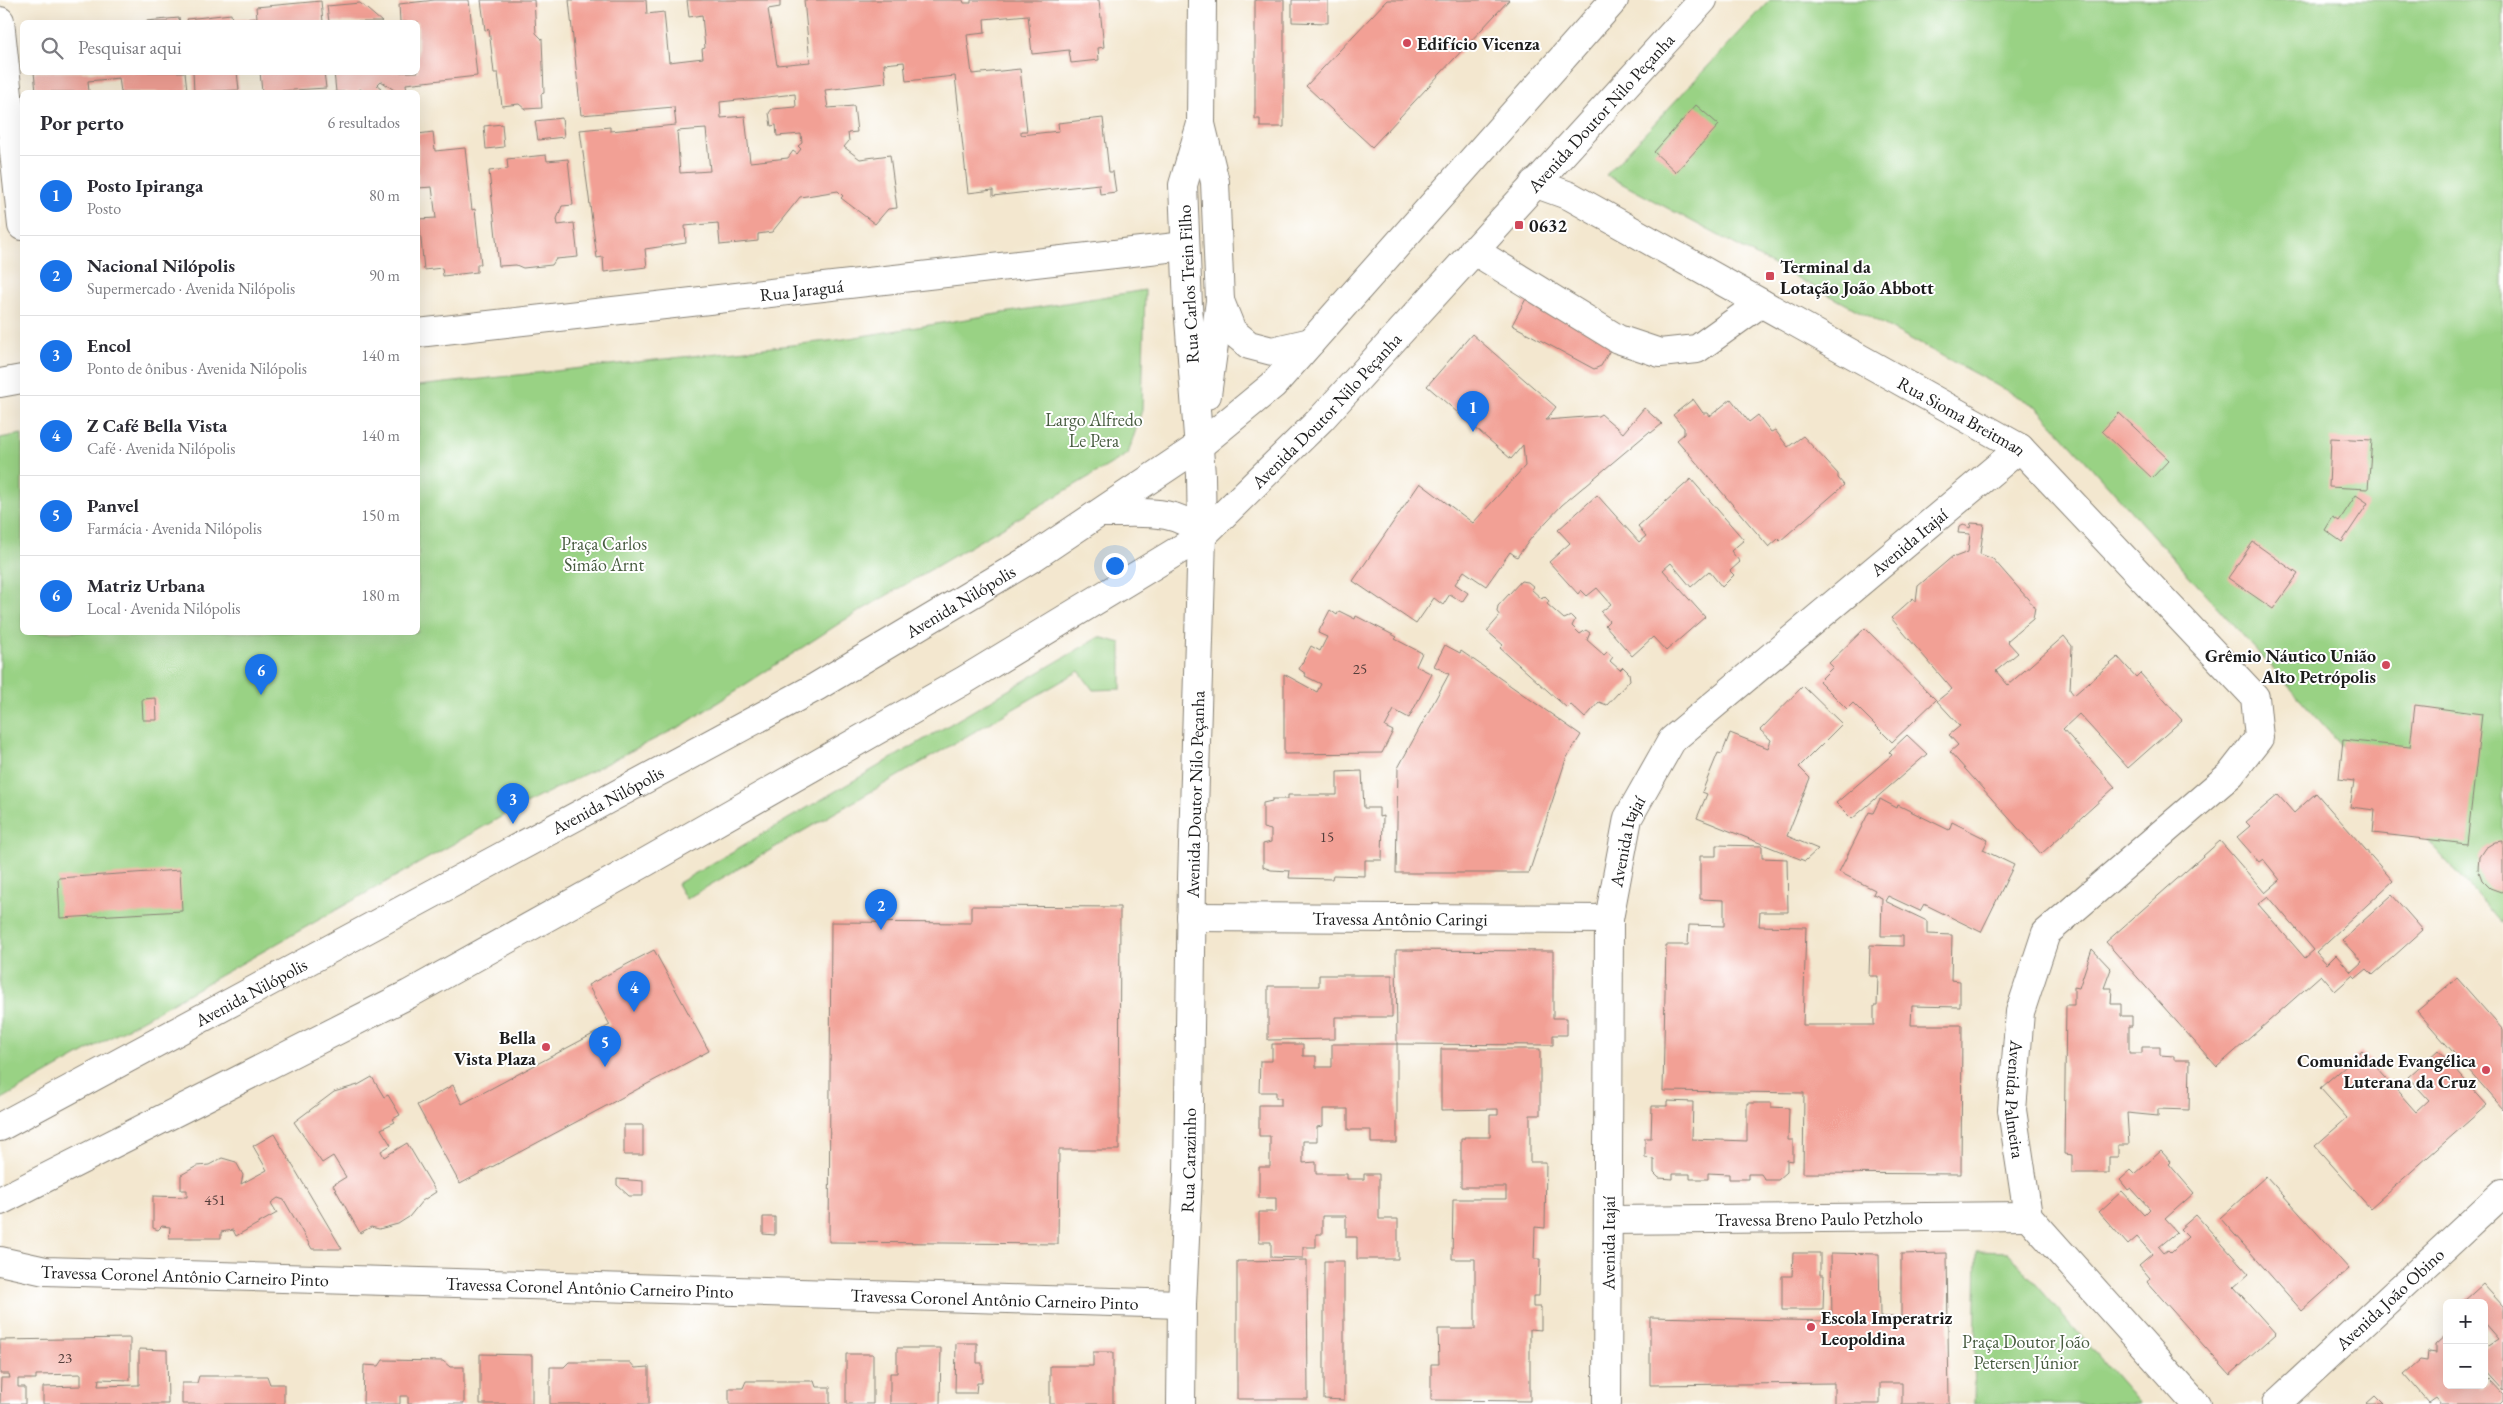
<!DOCTYPE html>
<html lang="pt">
<meta charset="utf-8">
<style>
body{margin:0;font-family:"EB Garamond",serif;background:#f2f2f3;color:#2b2b33}
.controls{position:absolute;right:15px;bottom:15px;display:grid;overflow:hidden;border-radius:8px;box-shadow:0 5px 20px #0002}
.controls button{width:45px;height:45px;display:grid;place-items:center;padding:0;border:0;border-bottom:1px solid #e1e1e2;background:#fff;color:#2b2b33;font:25px sans-serif}
.you{position:absolute;left:1114px;top:565px;width:18px;height:18px;margin:-12px;border:4px solid #fff;border-radius:50%;background:#1a73e8;box-shadow:0 0 0 8px #1a73e833}
.badge{display:grid;place-items:center;width:32px;height:32px;border-radius:50%;background:#1a73e8;color:#fff;font-size:16px;font-weight:700}
.pin{position:absolute;translate:-50% -41px;filter:drop-shadow(0 1px 2px #0008)}
.pin::after{content:'';position:absolute;top:26px;width:18px;height:15px;background:inherit;clip-path:polygon(0 0,100% 0,50% 100%)}
.list{margin:0;padding:0;list-style:none}
h2{display:flex;justify-content:space-between;align-items:center;height:65px;margin:0;padding:0 20px;font-size:21px}
h2 small{font-size:16px;font-weight:400;color:#7c7c81}
.list li{display:grid;grid-template-columns:32px 1fr auto;gap:15px;align-items:center;box-sizing:border-box;height:80px;padding:0 20px;border-top:1px solid #e1e1e2}
.list b{display:block;font-size:19px;white-space:nowrap}
.list p{margin:0;font-size:16px;white-space:nowrap;color:#7c7c81}
.list em{font-size:16px;font-style:normal;color:#7c7c81}
.icon{flex:none;width:28px;height:28px;fill:none;stroke:currentColor;stroke-width:2;stroke-linecap:round;stroke-linejoin:round}
.map{position:relative;flex:none;width:2503px;height:1404px;overflow:hidden}
.search{position:absolute;background:#fff;box-shadow:0 5px 20px #0002;left:20px;top:20px;width:400px;height:55px;display:flex;align-items:center;gap:12px;box-sizing:border-box;padding:0 18px;border-radius:8px;color:#7c7c81;font-size:19px}
.panel{position:absolute;background:#fff;box-shadow:0 5px 20px #0002;left:20px;top:90px;width:400px;height:545px;border-radius:8px}
.map>svg:first-child{display:block}
.green{fill:#99d284;stroke:#5a7750}
.building{fill:#f2a095;fill-rule:evenodd}
.lines{fill:none;stroke-linecap:round;stroke-linejoin:round}
.minor-casing{stroke:#888276;stroke-width:30}
.major-casing{stroke:#888276;stroke-width:30}
.minor{stroke:#fff;stroke-width:28}
.major{stroke:#fff;stroke-width:28}
.poi-dot{fill:#d1495b;stroke:#fff;stroke-width:2}
.labels{text-anchor:middle;dominant-baseline:central;stroke-width:4;stroke-linejoin:round;paint-order:stroke}
.number-label{font-size:15px;fill:#523d3a}
.poi-label{font-size:18px;font-weight:bold;fill:#1c1c1c;stroke:#fff;text-anchor:start}
.street-label{font-size:18px;fill:#1c1c1c;stroke:#fff}
.park-label{font-size:18px;fill:#485c40;stroke:#fff}
</style>
<div class="map">
<svg width="2503" height="1404" viewBox="0 0 2503 1404">
<rect width="100%" height="100%" fill="#fff"/>
<filter id="ink" filterUnits="userSpaceOnUse"><feTurbulence type="fractalNoise" baseFrequency=".02" numOctaves="2"/><feDisplacementMap in="SourceGraphic" scale="10" xChannelSelector="R" yChannelSelector="G"/><feConvolveMatrix kernelMatrix="1 2 1 2 8 2 1 2 1" color-interpolation-filters="sRGB"/></filter>
<filter id="wash" filterUnits="userSpaceOnUse"><feTurbulence type="fractalNoise" baseFrequency=".0096" numOctaves="4" result="noise"/><feDisplacementMap in="SourceGraphic" scale="20" xChannelSelector="R" yChannelSelector="G"/><feGaussianBlur stdDeviation="1.12" result="paint"/><feColorMatrix in="noise" values="0 0 0 0 0 0 0 0 0 0 0 0 0 0 0 0 0 1.4 0 .05"/><feComposite in="paint" operator="in"/></filter>
<g filter="url(#wash)">
<rect width="100%" height="100%" fill="#f3e7cf"/>
<!-- green -->
<path class="green" d="M1770,0H2503V924L2037,407L1606,175Z
M1145,290L1142,410L1128,454L843,621L683,725L515,809L0,1100V438L22,434V632H418V386L837,340Z
M1099,637L1121,643V689L1093,690L1079,671L686,899L677,884Z
M1977,1251L2008,1252L2140,1404H1974Z"/>
<g id="blocks">
<!-- building -->
<path class="building" d="M435,0H469L477,76L406,84L407,92H397L381,81L377,85L381,88L378,92H365L360,89L357,92H336L334,72H418V22H400L399,4Z
M481,0H534L536,33L542,39L544,93L541,94L542,108L525,109L519,104L502,106L498,73H494L489,29L485,30Z
M569,0H646L647,14L664,12L669,62L703,58L702,49L705,48L702,15L689,17L687,0H780V7L768,9L777,65L810,62L804,0H963L964,3H971V0H1099L1104,47L1098,48L1099,60L1071,63L1069,50L1032,54L1028,15L984,19L985,33L967,35L972,74L1020,69L1027,131H1021V135L1059,131L1058,123L1103,118L1109,172H1113L1116,192L1100,194L1099,184L993,196V190L968,193L955,76L906,81L904,62L884,64L886,83L825,90L828,108L854,106L857,132L848,133L849,141L844,147L860,159L890,155L897,208L888,209L875,224L841,198L843,196L838,191L800,197L772,232L758,234V241L720,245L718,223L685,226L686,243L645,249L647,267L604,272L603,257L597,258L580,130L610,127V131L676,125L674,107L581,115ZM795,94L796,107L772,109L769,113L771,126L776,125L777,136L801,134L802,143L798,146L801,149L797,154L793,151L788,158L750,162L745,116L721,118L720,102ZM706,129L710,171L680,173L677,131Z
M1255,0H1284V127H1260V119H1255Z
M1292,0H1328V23L1292,22Z
M1387,0H1509L1372,147L1306,86Z
M321,1L323,22H188L187,19L231,14L232,20L257,18L256,7Z
M360,3L382,22H329L327,6Z
M179,18L180,22H146V21Z
M34,72H185L187,90L184,92H121L119,78L88,81L89,92H36Z
M193,72H237L239,90L194,92Z
M260,72H324L326,88L262,92Z
M1696,105L1719,125L1676,172L1654,152Z
M562,118L564,137L538,140L535,121Z
M502,124L504,147L486,149L484,126Z
M433,132L435,151L465,148L472,210L475,209L481,264H477V272L443,276L442,268L424,270L419,219L436,218L432,187L418,188V134Z
M546,155L547,161L568,159L573,205L562,206L557,219L558,225L574,223L578,257L556,259L552,265L523,268L516,265L499,266L489,171L508,169L507,159Z
M1528,295L1615,341L1601,366L1594,369L1512,325Z
M1472,334L1556,407L1546,420L1598,416L1601,414L1623,433L1644,408L1662,424L1651,433L1649,432L1562,505L1532,537L1517,557L1510,552L1486,586L1464,571L1455,584L1468,593L1462,602L1450,594L1443,605L1434,598L1416,624L1353,581L1420,483L1473,523L1525,466L1523,445L1511,459L1427,386Z
M1693,399L1703,413H1708L1710,416L1731,399L1749,422L1758,415L1771,432L1775,430L1788,447L1803,436L1838,474V478L1844,485L1780,541L1778,539L1769,547L1677,440L1684,434V428L1673,415Z
M2119,413L2169,460L2152,478L2102,431Z
M2331,438L2372,440L2368,489L2329,487Z
M1691,479L1744,540L1731,551L1740,562L1730,571L1734,575L1722,587L1709,571L1691,587L1671,563L1663,570L1705,617L1666,651L1653,637L1632,656L1605,625L1609,621L1601,612L1611,604L1597,588L1587,596L1581,590L1578,594L1549,562L1570,543L1558,530L1597,495L1639,542L1646,536L1638,526Z
M2356,495L2368,503L2342,542L2325,530L2333,517L2339,521Z
M1971,523L1984,524L1980,554L1993,559L2035,607L2033,619L2007,641L2018,653L1996,671L2008,685L2064,636L2072,646L2070,690L2074,695L2118,657L2136,677L2140,673L2182,720L2128,768L2079,714L2063,729L2115,787L2041,854L1950,752L1958,745L1949,735L1960,726L1937,701L1952,689L1891,618L1913,598L1916,602L1918,586L1953,556L1955,557L1968,552L1970,534L1958,533L1959,527L1964,525L1970,528Z
M2253,542L2298,574L2273,609L2228,578Z
M1521,581L1528,582L1534,587L1531,589L1542,599L1544,596L1549,601L1547,604L1564,619L1571,616L1575,620L1572,626L1580,634L1586,630L1590,633L1587,640L1604,655L1607,652L1613,657L1610,661L1620,670L1623,667L1629,673L1630,680L1607,705L1599,702L1585,718L1570,704L1567,708L1500,648L1503,645L1487,631L1500,616L1497,612L1498,606Z
M1330,610L1337,615L1339,611L1355,619L1356,616L1397,637L1395,639L1422,653L1416,666L1432,674L1409,718L1394,710L1385,727L1393,731L1382,753L1284,754V674L1317,692L1321,684L1305,676L1306,674L1299,669L1311,646L1320,651L1327,637L1318,633Z
M1865,628L1936,700L1892,742L1853,703L1847,709L1819,681L1833,667L1829,663Z
M1445,645L1460,653L1461,651L1581,735L1566,759L1529,873H1396L1398,768L1449,674L1434,666Z
M1803,686L1842,724L1799,767L1810,778L1787,836L1818,849L1805,861L1697,818L1707,794L1702,792L1718,753L1722,754L1730,733L1768,748L1771,740L1760,730Z
M156,698L157,720H143L142,699Z
M2415,705L2482,714L2467,844L2373,833L2375,810L2350,807L2354,781L2339,779L2343,740L2410,747Z
M1907,735L1927,754L1852,819L1836,803L1892,755L1889,752Z
M1362,771L1364,808H1379V817L1383,816L1382,860H1365V876L1333,875L1332,879L1289,878L1290,871L1271,870L1263,867V844L1271,842V830L1263,828V803L1272,801V799H1288V795H1337V772Z
M2316,793L2393,881L2316,952L2327,964L2336,955L2351,972L2362,962L2342,940L2392,895L2423,930L2373,975L2367,969L2356,978L2353,975L2335,991L2321,975L2217,1067L2106,942L2220,841L2265,893L2280,880L2263,859L2259,862L2237,837L2250,826L2246,822L2278,795L2294,813ZM2268,896L2314,950L2305,958L2258,904Z
M1880,799L1897,808L1898,805L1949,830L1952,822L1988,840L1983,850L2014,865L1981,932L1924,904L1920,911L1888,896L1885,901L1927,921V934L1952,935L1951,980L1960,981V1007L1912,1006L1911,1025H1962L1961,1174L1803,1173L1804,1093L1663,1091L1666,945H1688L1689,925L1724,926V900L1700,899V856H1716V845L1762,846V858L1787,859L1788,912H1760L1759,926L1806,927L1803,1025H1874V1006H1877L1878,976H1869L1870,945L1903,946V936H1881L1882,898L1873,894L1875,890L1839,872L1869,812L1873,813Z
M2503,841V891L2501,892L2490,888L2482,880L2478,869L2479,857L2485,848L2495,842Z
M180,870L182,911L60,918L58,878Z
M971,906L1120,907L1119,1150H1059L1058,1244L829,1242L831,922L971,923Z
M2092,949L2111,969L2104,988H2112L2111,1004H2121V1016H2132V1026H2129V1053H2142V1047H2160V1055L2174,1056V1060H2190L2189,1110L2158,1109V1116L2127,1113L2129,1145H2118V1157H2109V1173H2072V1155L2064,1154L2066,1005H2074V987L2079,988Z
M654,950L709,1051L460,1184L417,1105L453,1085L462,1104L610,1025L588,985Z
M1396,950L1553,951V1018H1567V1035H1553V1045L1397,1044Z
M1319,975H1392V1017H1335V1039L1268,1040V986H1319Z
M2457,978L2503,1030V1109L2417,1011Z
M1272,1044H1303V1056H1316V1067H1332V1044H1397V1143H1371V1130H1348V1109H1323V1126L1317,1127V1141H1303V1163L1316,1162V1174H1347V1179H1364V1174H1379V1219H1398V1259H1357V1237H1346V1216H1322V1234H1316V1247H1303V1258L1271,1257V1242H1259V1212H1276V1198H1259V1167H1270V1136H1259V1105H1281V1098H1276V1092H1259L1260,1061H1272Z
M1441,1049H1540V1115H1530V1162H1546L1545,1228L1535,1227L1534,1259H1540L1539,1296H1533V1307H1541V1330L1530,1329V1401L1431,1400V1364H1439L1438,1329H1475V1259H1452L1453,1199H1506V1187H1461V1139H1464V1137H1490V1115H1498V1109L1441,1110Z
M2438,1050L2487,1105L2370,1208L2315,1146L2347,1118L2320,1088L2362,1051L2416,1112L2429,1100L2408,1077Z
M372,1077L384,1097L388,1095L400,1115L393,1119L395,1122L381,1129L391,1145L381,1151L384,1157L407,1143L436,1192L422,1201L409,1217L398,1224L379,1229L371,1227L360,1233L333,1185L346,1177L333,1156L322,1163L294,1122L334,1092L358,1085Z
M1667,1101L1693,1102L1692,1139L1747,1141V1103H1771V1107L1789,1108L1788,1140H1793V1161L1787,1160V1172L1778,1180H1765L1761,1174H1748V1179H1729V1174L1708,1173V1179H1690V1174H1673V1179L1659,1178L1654,1173V1159L1645,1158V1138H1651L1652,1106H1667Z
M624,1125H643V1155H624Z
M274,1134L342,1249H312L284,1200L278,1198L271,1203L277,1213L236,1236L233,1230L221,1232V1238H169L170,1227L162,1226L158,1230L153,1228V1196L187,1197V1190H181V1175L197,1166L209,1165L222,1158L236,1162L243,1175L241,1184L267,1170L253,1146Z
M2161,1151L2171,1162L2169,1164L2194,1193L2165,1219L2177,1232L2159,1247L2164,1253L2168,1250L2171,1253L2188,1237L2180,1229L2196,1215L2249,1274L2234,1287L2276,1334L2230,1375L2147,1282L2150,1278L2139,1265L2152,1254L2137,1237L2128,1245L2099,1212L2122,1191L2144,1215L2150,1209L2131,1188L2128,1190L2120,1180L2131,1170L2135,1174Z
M2266,1176L2349,1269L2302,1311L2220,1218Z
M617,1179L643,1181V1196H629L617,1185Z
M763,1217H775V1235L763,1234Z
M1793,1253H1820V1275H1824L1823,1310H1782V1276H1792Z
M1831,1253L1879,1254L1880,1317H1901V1254L1947,1253L1949,1404H1902V1383H1880V1404H1834V1383L1650,1385V1317L1832,1321Z
M1307,1260L1308,1399H1237V1261Z
M1324,1261H1344V1400L1324,1399Z
M2483,1284L2503,1306V1390L2484,1369V1348L2498,1339L2484,1323V1303H2466L2464,1301Z
M2447,1334V1385H2479L2481,1388L2490,1380L2503,1394V1401L2500,1404H2441L2435,1397L2428,1402L2404,1374L2420,1360L2427,1361L2428,1352L2435,1353V1345Z
M130,1338V1380L99,1379L98,1386L139,1385V1349L167,1350L168,1404H43V1387L81,1386V1374L36,1375V1379H18V1387H25V1404H0L1,1378H10L9,1374H0V1340Z
M956,1343H977V1363H982V1383H977L976,1393H955Z
M897,1348H941L940,1404H890V1373H897Z
M1093,1352H1113V1404H1050V1366H1093Z
M480,1354L532,1355V1404H480Z
M846,1354H873V1404H846Z
M383,1360L443,1361L450,1367H464V1404H408V1396H400V1404H363L364,1365L379,1366Z
M569,1362H630L635,1368L649,1367V1404H550V1367H564Z
M199,1376H267L270,1384H284V1404H182V1383H197Z
M746,1381H814L816,1387H830V1404H729V1388H743Z
M2375,1396L2383,1404H2366Z"/>
</g>
</g>
<g filter="url(#ink)">
<use href="#blocks" fill-opacity="0" stroke="#888276" stroke-width="1"/>
<g class="lines">
<!-- minor casing -->
<g class="minor-casing">
<g id="minor">
<path d="M1202,0L1201,124L1215,182L1220,301L1207,395"/>
<path d="M0,21L22,226"/>
<path id="s1" d="M1534,183L1570,196L2020,448L2255,697L2259,738L2231,774L2046,933L2020,1012L2012,1110L2028,1216L2196,1404"/>
<path d="M1473,250L1618,339L1660,353L1697,349L1761,303"/>
<path id="s2" d="M418,333L1185,246"/>
<path d="M0,383L22,379"/>
<path id="s3" d="M1191,917L1609,919"/>
<path id="s4" d="M1609,1220L2028,1216"/>
<path id="s5" d="M0,1261L45,1271L1182,1304"/>
<path id="s6" d="M1181,1404L1182,1304L1188,1175L1192,879L1202,536L1201,475L1188,306L1183,185L1201,124"/>
<path id="s7" d="M1607,1404L1609,919L1628,818L1672,740L2020,448"/>
<path id="s8" d="M2276,1404L2503,1193"/>
</g>
</g>
<!-- major casing -->
<g class="major-casing">
<g id="major">
<path d="M1220,301L1232,331L1249,345L1272,351L1311,342"/>
<path d="M1102,513C1135,514 1180,506 1202,536"/>
<path id="s9" d="M0,1127L816,687L1032,558L1199,446L1273,385L1614,0"/>
<path id="s10" d="M0,1201L409,994L646,862L963,681L1202,536L1321,419L1703,0"/>
</g>
</g>
<!-- minor -->
<use href="#minor" class="minor"/>
<!-- major -->
<use href="#major" class="major"/>
</g>
</g>
<!-- markers -->
<g class="poi-dot">
<circle cx="1407" cy="43" r="5"/>
<rect x="1514" y="220" width="10" height="10" rx="2.5"/>
<rect x="1765" y="271" width="10" height="10" rx="2.5"/>
<circle cx="2386" cy="665" r="5"/>
<circle cx="546" cy="1047" r="5"/>
<circle cx="2486" cy="1070" r="5"/>
<circle cx="1811" cy="1327" r="5"/>
</g>
<g class="labels">
<!-- number labels -->
<g class="number-label">
<text x="1360" y="668">25</text>
<text x="1327" y="836">15</text>
<text x="215" y="1199">451</text>
<text x="65" y="1357">23</text>
</g>
<!-- poi labels -->
<g class="poi-label">
<text x="1417" y="43">Edifício Vicenza</text>
<text x="1529" y="225">0632</text>
<text x="1780" y="266">Terminal da<tspan x="1780" dy="21">Lotação João Abbott</tspan></text>
<text x="2376" y="655" text-anchor="end">Grêmio Náutico União<tspan x="2376" dy="21">Alto Petrópolis</tspan></text>
<text x="536" y="1037" text-anchor="end">Bella<tspan x="536" dy="21">Vista Plaza</tspan></text>
<text x="2476" y="1060" text-anchor="end">Comunidade Evangélica<tspan x="2476" dy="21">Luterana da Cruz</tspan></text>
<text x="1821" y="1317">Escola Imperatriz<tspan x="1821" dy="21">Leopoldina</tspan></text>
</g>
<!-- street labels -->
<g class="street-label">
<text stroke="none"><textPath href="#s10" startOffset="1956">Avenida Doutor Nilo Peçanha</textPath></text>
<text transform="translate(1188 284) rotate(-93)">Rua Carlos Trein Filho</text>
<text stroke="none"><textPath href="#s2" startOffset="386">Rua Jaraguá</textPath></text>
<text stroke="none"><textPath href="#s10" startOffset="1551">Avenida Doutor Nilo Peçanha</textPath></text>
<text stroke="none"><textPath href="#s1" startOffset="488">Rua Sioma Breitman</textPath></text>
<text stroke="none"><textPath href="#s7" startOffset="986">Avenida Itajaí</textPath></text>
<text stroke="none"><textPath href="#s9" startOffset="1095">Avenida Nilópolis</textPath></text>
<text stroke="none"><textPath href="#s6" startOffset="610">Avenida Doutor Nilo Peçanha</textPath></text>
<text stroke="none"><textPath href="#s9" startOffset="690">Avenida Nilópolis</textPath></text>
<text stroke="none"><textPath href="#s7" startOffset="565">Avenida Itajaí</textPath></text>
<text stroke="none"><textPath href="#s3" startOffset="209">Travessa Antônio Caringi</textPath></text>
<text stroke="none"><textPath href="#s9" startOffset="285">Avenida Nilópolis</textPath></text>
<text stroke="none"><textPath href="#s1" startOffset="1398">Avenida Palmeira</textPath></text>
<text stroke="none"><textPath href="#s6" startOffset="244">Rua Carazinho</textPath></text>
<text stroke="none"><textPath href="#s4" startOffset="210">Travessa Breno Paulo Petzholo</textPath></text>
<text stroke="none"><textPath href="#s7" startOffset="161">Avenida Itajaí</textPath></text>
<text stroke="none"><textPath href="#s5" startOffset="186">Travessa Coronel Antônio Carneiro Pinto</textPath></text>
<text stroke="none"><textPath href="#s5" startOffset="591">Travessa Coronel Antônio Carneiro Pinto</textPath></text>
<text stroke="none"><textPath href="#s8" startOffset="155">Avenida João Obino</textPath></text>
<text stroke="none"><textPath href="#s5" startOffset="996">Travessa Coronel Antônio Carneiro Pinto</textPath></text>
</g>
<!-- park labels -->
<g class="park-label">
<text x="1094" y="419">Largo Alfredo<tspan x="1094" dy="21">Le Pera</tspan></text>
<text x="604" y="543">Praça Carlos<tspan x="604" dy="21">Simão Arnt</tspan></text>
<text x="2026" y="1341">Praça Doutor João<tspan x="2026" dy="21">Petersen Júnior</tspan></text>
</g>
</g>
</svg>
<div class="controls">
<button>+</button>
<button>−</button>
</div>
<div class="you"></div>
<div class="pin badge" style="left:1473px;top:432px">1</div>
<div class="pin badge" style="left:881px;top:930px">2</div>
<div class="pin badge" style="left:513px;top:824px">3</div>
<div class="pin badge" style="left:634px;top:1012px">4</div>
<div class="pin badge" style="left:605px;top:1067px">5</div>
<div class="pin badge" style="left:261px;top:695px">6</div>
<div class="search"><svg class="icon" aria-label="search" viewBox="0 0 24 24"><circle cx="10" cy="10" r="6"/><path d="M15 15l6 6"/></svg>Pesquisar aqui</div>
<section class="panel">
<h2>Por perto<small>6 resultados</small></h2>
<ul class="list">
<li><span class="badge">1</span><div><b>Posto Ipiranga</b><p>Posto</p></div><em>80 m</em></li>
<li><span class="badge">2</span><div><b>Nacional Nilópolis</b><p>Supermercado · Avenida Nilópolis</p></div><em>90 m</em></li>
<li><span class="badge">3</span><div><b>Encol</b><p>Ponto de ônibus · Avenida Nilópolis</p></div><em>140 m</em></li>
<li><span class="badge">4</span><div><b>Z Café Bella Vista</b><p>Café · Avenida Nilópolis</p></div><em>140 m</em></li>
<li><span class="badge">5</span><div><b>Panvel</b><p>Farmácia · Avenida Nilópolis</p></div><em>150 m</em></li>
<li><span class="badge">6</span><div><b>Matriz Urbana</b><p>Local · Avenida Nilópolis</p></div><em>180 m</em></li>
</ul>
</section>
</div>
